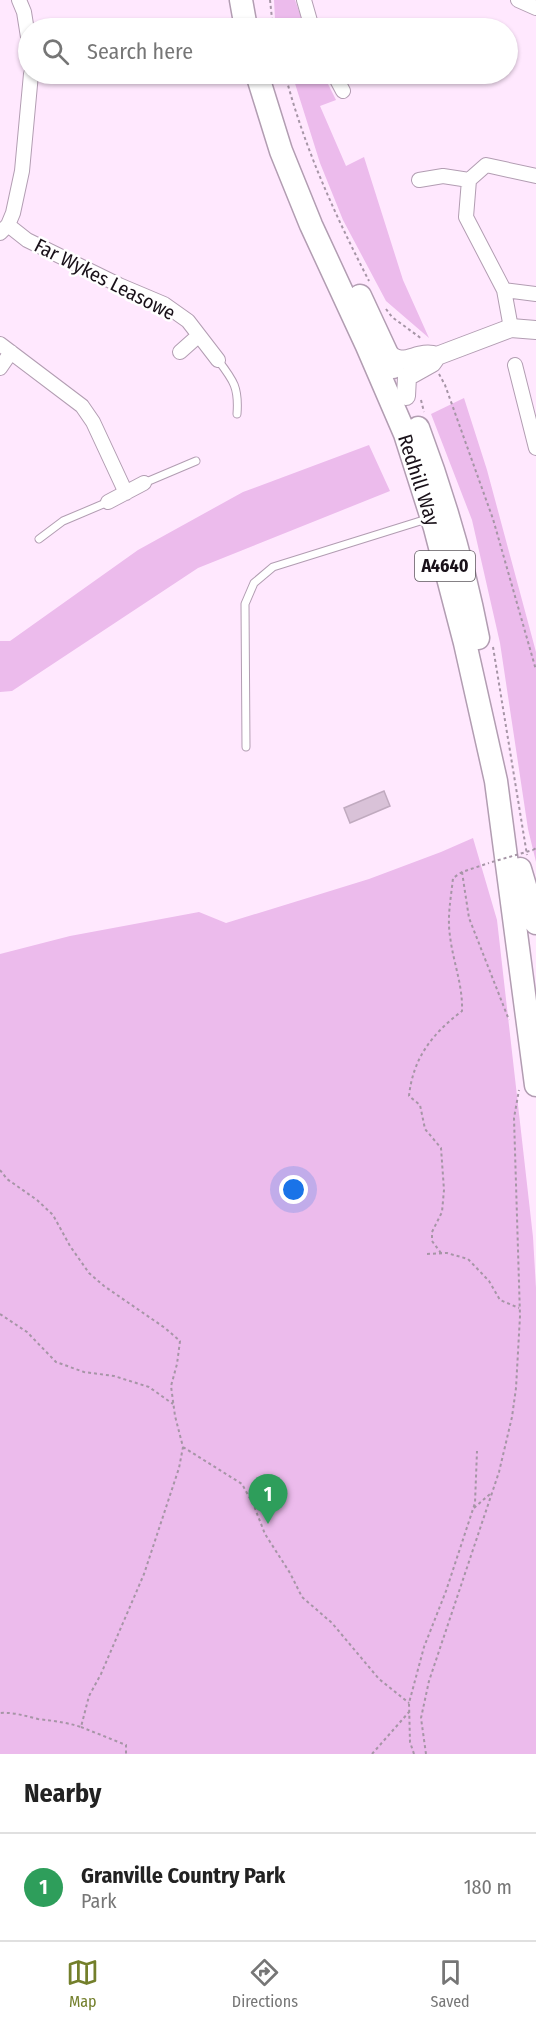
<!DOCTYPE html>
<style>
body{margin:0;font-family:"Fira Sans Condensed",sans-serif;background:#f2f2f2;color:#222}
.you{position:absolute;left:294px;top:1190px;width:21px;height:21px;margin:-15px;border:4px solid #fff;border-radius:50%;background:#1a73e8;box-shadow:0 0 0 9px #1a73e833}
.badge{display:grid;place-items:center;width:39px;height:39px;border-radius:50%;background:#737f2b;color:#fff;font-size:20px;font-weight:700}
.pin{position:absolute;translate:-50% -50px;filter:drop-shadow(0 2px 3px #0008)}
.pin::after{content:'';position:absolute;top:32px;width:21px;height:18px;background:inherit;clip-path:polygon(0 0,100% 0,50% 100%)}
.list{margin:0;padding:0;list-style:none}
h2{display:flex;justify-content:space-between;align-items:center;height:78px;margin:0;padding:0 24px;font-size:26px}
h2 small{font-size:20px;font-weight:400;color:#767676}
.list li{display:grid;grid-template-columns:39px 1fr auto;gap:18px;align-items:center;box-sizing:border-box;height:108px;padding:0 24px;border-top:2px solid #e0e0e0}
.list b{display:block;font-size:22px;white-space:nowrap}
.list p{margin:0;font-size:20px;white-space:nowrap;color:#767676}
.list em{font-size:20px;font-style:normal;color:#767676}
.icon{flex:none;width:33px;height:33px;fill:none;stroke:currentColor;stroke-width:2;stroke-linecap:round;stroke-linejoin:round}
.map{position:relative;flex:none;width:536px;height:1754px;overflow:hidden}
.search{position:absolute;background:#fff;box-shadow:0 2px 4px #0004;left:18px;right:18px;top:18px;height:66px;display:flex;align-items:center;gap:15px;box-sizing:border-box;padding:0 21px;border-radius:33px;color:#767676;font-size:22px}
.sheet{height:186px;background:#fff}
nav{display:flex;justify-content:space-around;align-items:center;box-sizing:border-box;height:84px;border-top:2px solid #e0e0e0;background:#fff;font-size:16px;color:#767676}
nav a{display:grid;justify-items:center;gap:3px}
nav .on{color:#737f2b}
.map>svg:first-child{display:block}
.green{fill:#ecbbec}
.building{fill:#d9c2d8;stroke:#c0aabf;stroke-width:1.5}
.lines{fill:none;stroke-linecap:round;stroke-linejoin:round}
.service-casing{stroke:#b29db2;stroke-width:9}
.minor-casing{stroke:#b29db2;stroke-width:16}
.tertiary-casing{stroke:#b29db2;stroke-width:20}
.primary-casing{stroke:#b29db2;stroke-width:25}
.path{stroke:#a695a6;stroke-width:2;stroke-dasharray:3 3;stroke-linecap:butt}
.service{stroke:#fff;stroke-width:7}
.minor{stroke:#fff;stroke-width:14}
.tertiary{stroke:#fff;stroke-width:18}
.primary{stroke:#fff;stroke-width:22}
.path-bridge{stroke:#a695a6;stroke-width:2;stroke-dasharray:3 3;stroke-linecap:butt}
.labels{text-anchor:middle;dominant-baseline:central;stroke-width:5;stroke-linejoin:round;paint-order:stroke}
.shield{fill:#fff;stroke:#5e585e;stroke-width:1.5}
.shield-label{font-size:18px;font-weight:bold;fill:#191119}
.street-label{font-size:20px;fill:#191119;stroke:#fff}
</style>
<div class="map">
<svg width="536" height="1754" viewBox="0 0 536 1754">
<rect width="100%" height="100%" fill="#ffe8fe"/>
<!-- green -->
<path class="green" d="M274,0H295L305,28H278L275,19Z
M292,74H323L336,100L320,106L346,166L364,157L403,280L429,338L386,301L343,220L320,163Z
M464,398L487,470L536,652V862L528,829L500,643L472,520L431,414Z
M369,445L390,491L198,568L12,691L0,692V641H10L138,550L243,492Z
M473,838L497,920L533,1237L536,1288V1754H0V954L70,936L199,912L226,923L369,879L441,852Z"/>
<!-- building -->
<path class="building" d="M384,791L390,806L350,823L344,808Z"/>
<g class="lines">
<!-- service casing -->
<g class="service-casing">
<path id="service" d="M218,360C234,381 239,388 237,414
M144,483L196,461
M39,539L63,521L108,502
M246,747L245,604L254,583L273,567L430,518"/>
</g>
<!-- minor casing -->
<g class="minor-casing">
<path id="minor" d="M19,0L24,12L28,37
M304,0L312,28
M518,0L536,8
M334,74L343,91
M419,180L443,176L469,180L486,165L536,176
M469,180L466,217L504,290L536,294
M8,225L27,240L119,285L164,304L188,321L218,360
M0,233L8,225L13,213L22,171L31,74
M504,290L511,328
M0,344L82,406L93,422L126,493
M180,352L198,336
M515,365L536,448
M0,368L11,352
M108,502L144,483"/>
</g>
<!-- tertiary casing -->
<g class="tertiary-casing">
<path id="tertiary" d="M386,351C404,371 415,349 437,356
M406,396L407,377L432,363L437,356L511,328L536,330"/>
</g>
<!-- primary casing -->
<g class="primary-casing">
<path id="primary" d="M241,0L246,28
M257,74L281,151L311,225L367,346L405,434L435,528L465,643L496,781L536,1085
M360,296L393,367
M418,428C444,497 464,566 478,638
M520,869L536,923"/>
</g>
<!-- path -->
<path class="path" d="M270,0L273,28
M285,74C304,147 334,213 369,281
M386,309L392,317L422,339
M439,374L445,385L493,519L536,670
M421,400L424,412
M493,647L527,855
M533,850L536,848
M462,872L469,918L509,1020
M0,1170L7,1179L37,1200L53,1215L70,1246L89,1273L104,1286L165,1328L180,1341L177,1364L171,1386L175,1416L183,1447L179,1468L144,1574L101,1674L89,1696L81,1727C65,1722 54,1721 38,1719C25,1716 14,1712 0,1713
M441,1253L432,1241V1232L442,1212L444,1190L441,1148L425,1129L420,1105L409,1096C413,1058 432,1034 462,1011C463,985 453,962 450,936C447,917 451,898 453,878L462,872L489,863
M427,1254L447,1253L468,1259L489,1281L500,1300L519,1308
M0,1314L27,1332L56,1362L84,1372L114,1376L149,1387L173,1404
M183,1447L242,1484L254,1506L265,1534L290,1573L302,1597L332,1623L379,1679L409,1703
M474,1508L490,1494
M81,1727L126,1745V1754
M372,1754L409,1712
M414,1754L410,1742L409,1703L424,1647L446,1591L475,1503L477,1451
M426,1754L421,1718L429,1681L499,1472L512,1417L516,1388L520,1316L514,1118L519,1090"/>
<!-- service -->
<use href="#service" class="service"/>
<!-- minor -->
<use href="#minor" class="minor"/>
<!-- tertiary -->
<use href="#tertiary" class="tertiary"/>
<!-- primary -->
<use href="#primary" class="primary"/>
<!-- path-bridge -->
<path class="path-bridge" d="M492,862L533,850"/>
</g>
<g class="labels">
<!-- shield labels -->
<rect class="shield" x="415" y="551" width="60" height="30" rx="4.5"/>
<g class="shield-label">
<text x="445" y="566">A4640</text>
</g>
<!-- street labels -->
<g class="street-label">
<text transform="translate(105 279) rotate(27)">Far Wykes Leasowe</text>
<text transform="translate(419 480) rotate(72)">Redhill Way</text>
</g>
</g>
</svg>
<div class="you"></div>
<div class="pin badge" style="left:268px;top:1524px;background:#2e9e5b">1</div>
<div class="search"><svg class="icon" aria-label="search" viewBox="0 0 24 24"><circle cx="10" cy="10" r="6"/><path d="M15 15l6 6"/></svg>Search here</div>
</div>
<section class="sheet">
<h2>Nearby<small></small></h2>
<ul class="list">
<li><span class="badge" style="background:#2e9e5b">1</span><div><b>Granville Country Park</b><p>Park</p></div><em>180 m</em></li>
</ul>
</section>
<nav>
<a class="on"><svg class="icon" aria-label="map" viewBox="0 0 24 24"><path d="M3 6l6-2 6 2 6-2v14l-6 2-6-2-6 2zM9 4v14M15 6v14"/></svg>Map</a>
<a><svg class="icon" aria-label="directions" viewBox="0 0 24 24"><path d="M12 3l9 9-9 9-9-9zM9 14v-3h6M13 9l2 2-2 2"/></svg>Directions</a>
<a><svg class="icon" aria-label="saved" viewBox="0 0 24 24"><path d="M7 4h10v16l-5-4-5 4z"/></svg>Saved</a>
</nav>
